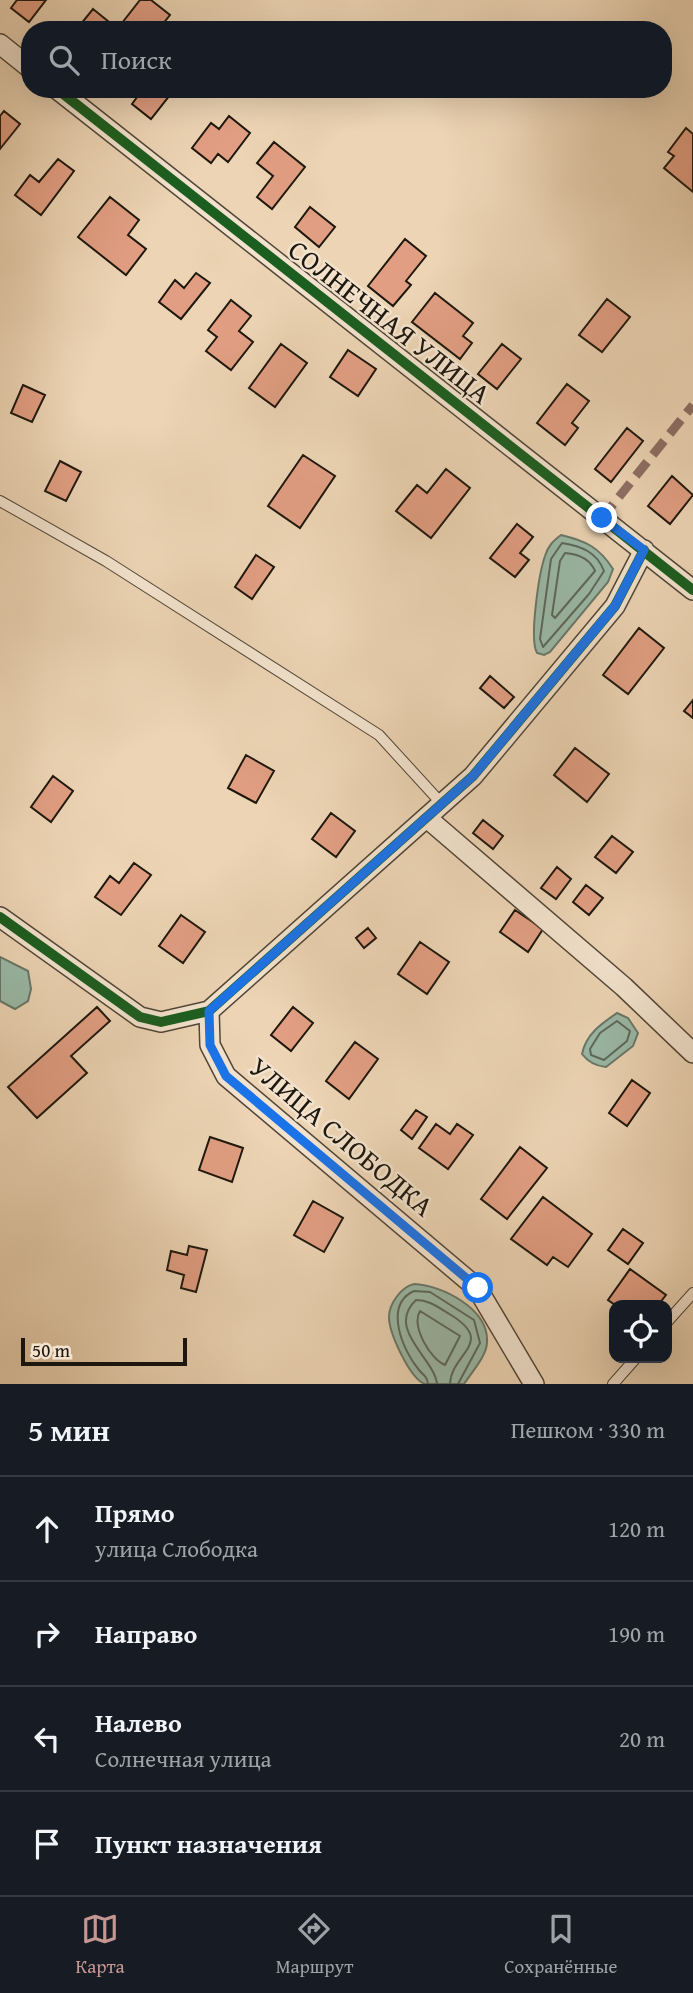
<!DOCTYPE html>
<html lang="ru">
<meta charset="utf-8">
<style>
body{margin:0;font-family:"Gentium Book Plus",serif;background:#242831;color:#f1f3f6}
.controls{position:absolute;right:21px;bottom:21px;display:grid;overflow:hidden;border-radius:14px;box-shadow:0 7px 28px #0002}
.controls button{width:63px;height:63px;display:grid;place-items:center;padding:0;border:0;border-bottom:2px solid #363941;background:#171b24;color:#f1f3f6;font:35px sans-serif}
.scale{position:absolute;left:21px;bottom:18px;width:166px;box-sizing:border-box;padding-left:7px;border:4px solid #1e170d;border-top:0;font-size:19px;line-height:24px;white-space:nowrap;color:#1e170d;-webkit-text-stroke:5px #f3e3ce;paint-order:stroke}
.stop{position:absolute;width:21px;height:21px;margin:-16px;border:5px solid #1a73e8;border-radius:50%;background:#fff}
.stop.end{background:#1a73e8;border-color:#fff;box-shadow:0 2px 7px #0008}
.list{margin:0;padding:0;list-style:none}
h2{display:flex;justify-content:space-between;align-items:center;height:91px;margin:0;padding:0 28px;font-size:30px}
h2 small{font-size:23px;font-weight:400;color:#9ea1a6}
.list li{display:grid;grid-template-columns:46px 1fr auto;gap:21px;align-items:center;box-sizing:border-box;height:105px;padding:0 28px;border-top:2px solid #363941}
.list b{display:block;font-size:26px;white-space:nowrap}
.list p{margin:0;font-size:23px;white-space:nowrap;color:#9ea1a6}
.list em{font-size:23px;font-style:normal;color:#9ea1a6}
.icon{flex:none;width:38px;height:38px;fill:none;stroke:currentColor;stroke-width:2;stroke-linecap:round;stroke-linejoin:round}
.map{position:relative;flex:none;width:693px;height:1384px;overflow:hidden}
.search{position:absolute;background:#171b24;box-shadow:0 7px 28px #0002;left:21px;right:21px;top:21px;height:77px;display:flex;align-items:center;gap:18px;box-sizing:border-box;padding:0 24px;border-radius:28px;color:#9ea1a6;font-size:26px}
.sheet{height:511px;background:#171b24}
nav{display:flex;justify-content:space-around;align-items:center;box-sizing:border-box;height:98px;border-top:2px solid #363941;background:#171b24;font-size:19px;color:#9ea1a6}
nav a{display:grid;justify-items:center;gap:4px}
nav .on{color:#c59692}
.map>svg:first-child{display:block}
.water{fill:#9ab9a7;stroke:#687869;stroke-width:2}
.lines{fill:none;stroke-linecap:round;stroke-linejoin:round}
.shore{stroke:#5c685a;stroke-width:2}
.building{fill:#e19e82;stroke:#1e170d;stroke-width:2}
.lane-casing{stroke:#524637;stroke-width:12}
.street-casing{stroke:#524637;stroke-width:22}
.lane{stroke:#f3e3ce;stroke-width:10}
.street{stroke:#f3e3ce;stroke-width:19}
.quiet{stroke:#8d6e63;stroke-width:9;stroke-dasharray:18 9;stroke-linecap:butt}
.cycleway-casing{stroke:#f3e3ce;stroke-width:15}
.cycleway{stroke:#1b5e20;stroke-width:10}
.route{stroke:#1a73e8;stroke-width:9}
.labels{text-anchor:middle;dominant-baseline:central;stroke-width:5;stroke-linejoin:round;paint-order:stroke}
.street-label{font-size:28px;fill:#1e170d;stroke:#f3e3ce}
</style>
<div class="map">
<svg width="693" height="1384" viewBox="0 0 693 1384">
<rect width="100%" height="100%" fill="#ecd4b4"/>
<filter id="stains"><feTurbulence type="fractalNoise" baseFrequency=".00286" numOctaves="4"/><feColorMatrix values="0 0 0 0 .2 0 0 0 0 .09 0 0 0 0 .02 0 0 0 .5 -.17"/></filter>
<radialGradient id="worn" r=".72"><stop offset=".6" stop-color="#630" stop-opacity="0"/><stop offset="1" stop-color="#630" stop-opacity=".3"/></radialGradient>
<!-- water -->
<path class="water" d="M561,535C586,541 599,547 613,569L608,582L550,652L544,655L537,653C529,639 539,573 545,556C548,546 553,541 561,535Z
M0,957L28,971L31,989L28,1001L15,1009L0,1001Z
M617,1013L628,1018L638,1033L633,1046L606,1067C596,1066 588,1062 582,1054C586,1034 601,1024 617,1013Z
M414,1284C442,1285 489,1309 487,1342C487,1356 471,1373 464,1384C453,1384 435,1384 425,1384C410,1379 389,1333 389,1317C389,1304 401,1287 414,1284Z"/>
<g class="lines">
<!-- shore -->
<path class="shore" d="M562,543C581,546 597,552 604,571L589,594L543,647L540,639L551,559Z
M565,553C578,554 590,559 595,571L555,618L552,615L560,561Z
M617,1021L630,1031L627,1041L604,1060L591,1055L590,1049L600,1033Z
M420,1311L460,1336L445,1365C430,1359 411,1326 420,1311Z
M428,1384C427,1376 424,1376 419,1370C403,1351 383,1305 414,1291L430,1292L474,1320L480,1343L458,1384
M437,1384C435,1359 385,1329 416,1300C430,1300 439,1308 451,1315C496,1343 451,1353 450,1384"/>
</g>
<!-- building -->
<path class="building" d="M17,0H46L29,22L11,8Z
M140,0H151L170,15L158,30H131L122,23Z
M93,9L119,30H76Z
M143,89L173,91L151,119L132,104Z
M4,111L20,124L0,149V116Z
M229,116L250,133L228,162L218,154L211,163L192,148L211,123L219,129Z
M686,128L693,134V192L664,168L674,156L668,152Z
M274,142L305,167L272,209L257,197L273,176L257,163Z
M58,159L74,171L41,215L15,195L30,175L39,182Z
M110,197L139,220L128,235L146,249L126,275L78,237Z
M310,207L335,227L319,247L295,227Z
M405,239L426,256L406,281L411,285L393,306L368,286Z
M196,273L210,283L181,319L159,302L175,280L184,288Z
M435,293L473,323L463,336L472,343L460,359L412,322Z
M607,299L630,317L602,352L579,335Z
M231,300L251,316L239,331L253,342L231,370L206,351L217,337L208,330Z
M281,344L307,363L275,407L249,388Z
M502,344L521,359L497,389L478,374Z
M348,350L376,369L358,396L330,377Z
M567,384L589,401L572,423L578,428L565,445L537,423Z
M23,385L45,395L32,422L11,413Z
M627,428L643,441L611,482L595,469Z
M303,455L335,476L300,528L268,506Z
M60,461L81,472L66,501L45,491Z
M446,469L470,488L431,538L396,511L417,485L427,493Z
M672,476L693,495L670,524L648,506Z
M517,524L533,537L520,553L529,560L515,577L490,558Z
M256,555L274,567L252,599L235,587Z
M639,628L664,648L628,694L603,675Z
M490,676L514,697L504,708L480,688Z
M693,700V718L684,711Z
M575,748L609,774L587,802L554,775Z
M246,755L274,771L256,803L228,788Z
M53,776L73,791L51,822L31,807Z
M331,813L355,831L336,857L312,839Z
M483,820L503,836L493,849L473,833Z
M612,836L633,852L616,873L595,857Z
M134,863L151,875L121,915L95,897L110,876L119,883Z
M557,867L571,879L556,899L541,888Z
M586,885L603,898L589,915L573,902Z
M515,910L543,929L528,952L500,932Z
M181,915L205,932L183,963L159,946Z
M368,928L376,938L364,948L356,938Z
M420,942L449,962L427,994L398,974Z
M97,1007L110,1021L71,1056L87,1073L37,1118L8,1087Z
M293,1007L313,1023L291,1051L271,1035Z
M355,1042L378,1059L349,1099L326,1081Z
M632,1080L650,1093L627,1126L609,1113Z
M416,1110L427,1117L412,1139L401,1130Z
M436,1124L450,1134L457,1124L473,1135L448,1169L419,1148Z
M210,1137L243,1148L232,1182L199,1170Z
M520,1147L547,1168L507,1219L481,1199Z
M543,1197L592,1234L568,1267L553,1257L547,1265L511,1239Z
M313,1201L343,1218L324,1252L294,1235Z
M623,1229L643,1243L628,1264L608,1250Z
M189,1246L207,1250L196,1292L181,1288L184,1275L167,1270L171,1251L187,1255Z
M630,1269L666,1295L658,1305H615L608,1300Z"/>
<g class="lines">
<!-- lane casing -->
<g class="lane-casing">
<path id="lane" d="M0,501L106,561L379,735L442,804
M667,1322L693,1293
M613,1384L636,1358"/>
</g>
<!-- street casing -->
<g class="street-casing">
<path id="street" d="M0,44L30,68
M57,89L693,590
M427,818L624,987L693,1053
M0,917L140,1017L161,1022L209,1011L473,776L615,606L644,550
M209,1011L210,1045L226,1076L477,1288L534,1384"/>
</g>
<!-- lane -->
<use href="#lane" class="lane"/>
<!-- street -->
<use href="#street" class="street"/>
<!-- quiet -->
<path class="quiet" d="M602,518L693,405"/>
<!-- cycleway casing -->
<g class="cycleway-casing">
<path id="cycleway" d="M57,89L693,590
M0,917L140,1017L161,1022L209,1011L473,776L615,606L644,550"/>
</g>
<!-- cycleway -->
<use href="#cycleway" class="cycleway"/>
</g>
<g class="lines">
<!-- route -->
<path class="route" d="M478,1288L226,1076L210,1045L209,1011L473,776L615,606L644,550L602,518"/>
</g>
<g class="labels">
<!-- street labels -->
<g class="street-label">
<text transform="translate(390 321) rotate(38)">СОЛНЕЧНАЯ УЛИЦА</text>
<text transform="translate(342 1136) rotate(40)">УЛИЦА СЛОБОДКА</text>
</g>
</g>
<rect width="100%" height="100%" filter="url(#stains)"/>
<rect width="100%" height="100%" fill="url(#worn)"/>
</svg>
<div class="controls">
<button><svg class="icon" aria-label="locate" viewBox="0 0 24 24"><circle cx="12" cy="12" r="6"/><path d="M12 2v4M12 18v4M2 12h4M18 12h4"/></svg></button>
</div>
<div class="scale">50 m</div>
<div class="stop" style="left:478px;top:1288px"></div>
<div class="stop end" style="left:602px;top:518px"></div>
<div class="search"><svg class="icon" aria-label="search" viewBox="0 0 24 24"><circle cx="10" cy="10" r="6"/><path d="M15 15l6 6"/></svg>Поиск</div>
</div>
<section class="sheet">
<h2>5 мин<small>Пешком · 330 m</small></h2>
<ul class="list">
<li><svg class="icon" aria-label="ahead" viewBox="0 0 24 24"><path d="M12 20V5M6 11l6-6 6 6"/></svg><div><b>Прямо</b><p>улица Слободка</p></div><em>120 m</em></li>
<li><svg class="icon" aria-label="right" viewBox="0 0 24 24"><path d="M7 20v-9h11M14 6l5 5-5 5"/></svg><div><b>Направо</b></div><em>190 m</em></li>
<li><svg class="icon" aria-label="left" viewBox="0 0 24 24"><path d="M17 20v-9H6M10 6l-5 5 5 5"/></svg><div><b>Налево</b><p>Солнечная улица</p></div><em>20 m</em></li>
<li><svg class="icon" aria-label="arrive" viewBox="0 0 24 24"><path d="M6 21V4h12l-3 4 3 4H6"/></svg><div><b>Пункт назначения</b></div></li>
</ul>
</section>
<nav>
<a class="on"><svg class="icon" aria-label="map" viewBox="0 0 24 24"><path d="M3 6l6-2 6 2 6-2v14l-6 2-6-2-6 2zM9 4v14M15 6v14"/></svg>Карта</a>
<a><svg class="icon" aria-label="directions" viewBox="0 0 24 24"><path d="M12 3l9 9-9 9-9-9zM9 14v-3h6M13 9l2 2-2 2"/></svg>Маршрут</a>
<a><svg class="icon" aria-label="saved" viewBox="0 0 24 24"><path d="M7 4h10v16l-5-4-5 4z"/></svg>Сохранённые</a>
</nav>
